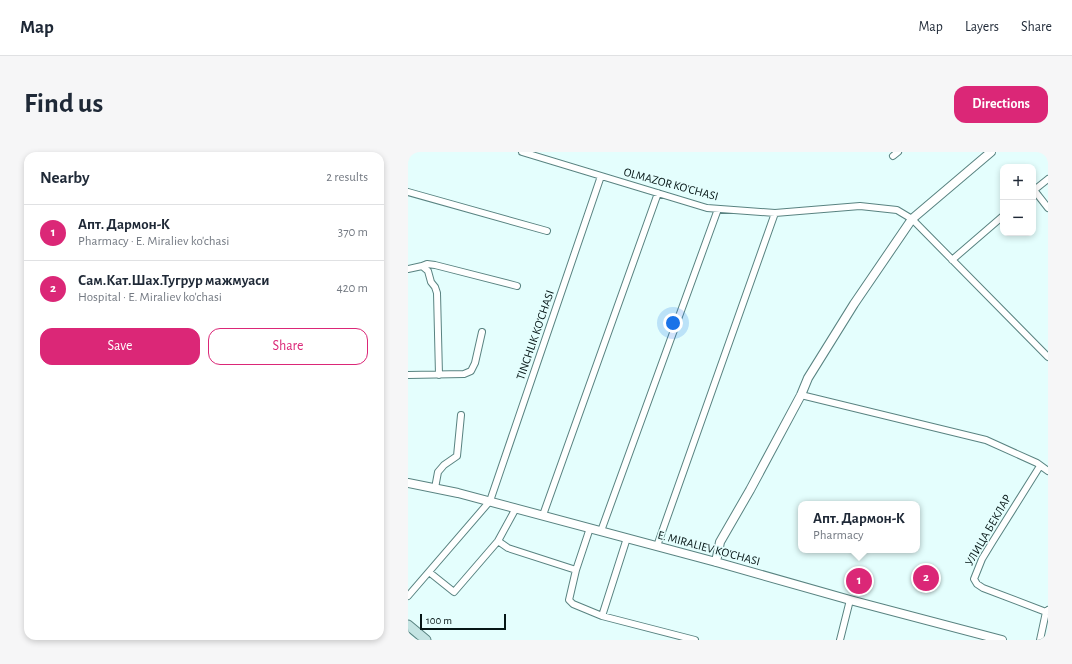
<!DOCTYPE html>
<meta charset="utf-8">
<style>
body{margin:0;font-family:"Alegreya Sans",sans-serif;background:#f6f6f7;color:#1f2937}
.controls{position:absolute;right:12px;top:12px;display:grid;overflow:hidden;border-radius:8px;box-shadow:0 2px 6px #0003}
.controls button{width:36px;height:36px;display:grid;place-items:center;padding:0;border:0;border-bottom:1px solid #e0e1e3;background:#fff;color:#1f2937;font:20px sans-serif}
.scale{position:absolute;left:12px;bottom:10px;width:86px;box-sizing:border-box;padding-left:4px;border:2px solid #061616;border-top:0;font-size:11px;line-height:14px;white-space:nowrap;color:#061616;-webkit-text-stroke:3px #e4fefd;paint-order:stroke}
.you{position:absolute;left:265px;top:171px;width:14px;height:14px;margin:-10px;border:3px solid #fff;border-radius:50%;background:#1a73e8;box-shadow:0 0 0 6px #1a73e833}
.badge{display:grid;place-items:center;width:26px;height:26px;border-radius:50%;background:#db2777;color:#fff;font-size:13px;font-weight:700}
.pin{position:absolute;translate:-50% -50%;border:2px solid #fff;box-shadow:0 1px 4px #0006}
.popup{position:absolute;left:390px;top:349px;width:122px;height:52px;box-sizing:border-box;display:grid;place-content:center;border-radius:8px;background:#fff;filter:drop-shadow(0 1px 3px #0005);font-size:13px;white-space:nowrap;color:#747a83}
.popup b{font-size:15px;color:#1f2937}
.popup::after{content:'';position:absolute;left:50%;top:100%;margin-left:-8px;border:8px solid transparent;border-top-color:#fff}
.list{margin:0;padding:0;list-style:none}
h2{display:flex;justify-content:space-between;align-items:center;height:52px;margin:0;padding:0 16px;font-size:17px}
h2 small{font-size:13px;font-weight:400;color:#747a83}
.list li{display:grid;grid-template-columns:26px 1fr auto;gap:12px;align-items:center;box-sizing:border-box;height:56px;padding:0 16px;border-top:1px solid #e0e1e3}
.list b{display:block;font-size:15px;white-space:nowrap}
.list p{margin:0;font-size:13px;white-space:nowrap;color:#747a83}
.list em{font-size:13px;font-style:normal;color:#747a83}
.actions{display:flex;gap:8px;padding:12px 16px}
.actions a{flex:1;padding:9px 0;border:1px solid #db2777;border-radius:12px;text-align:center;font-size:14px;color:#db2777}
.actions .main{background:#db2777;color:#fff}
.map{position:relative;flex:none;width:640px;height:488px;overflow:hidden;border-radius:12px}
header{display:flex;align-items:center;gap:24px;box-sizing:border-box;height:56px;padding:0 20px;background:#fff;border-bottom:1px solid #e0e1e3}
header strong{font-size:19px}
nav{display:flex;gap:22px;margin-inline-start:auto;font-size:14px}
.intro{display:flex;align-items:center;justify-content:space-between;box-sizing:border-box;height:96px;padding:0 24px}
h1{margin:0;font-size:28px}
.button{padding:10px 18px;border-radius:12px;background:#db2777;color:#fff;font-size:14px;font-weight:700}
main{display:flex;gap:24px;padding:0 24px}
aside{flex:1;background:#fff;border-radius:12px;box-shadow:0 2px 6px #0003}
.map>svg:first-child{display:block}
.lines{fill:none;stroke-linecap:round;stroke-linejoin:round}
.minor-casing{stroke:#598381;stroke-width:8}
.tertiary-casing{stroke:#598381;stroke-width:10}
.secondary-casing{stroke:#598381;stroke-width:11}
.minor{stroke:#fff;stroke-width:6}
.tertiary{stroke:#fff;stroke-width:8}
.secondary{stroke:#c4e4e3;stroke-width:9}
.labels{text-anchor:middle;dominant-baseline:central;stroke-width:3;stroke-linejoin:round;paint-order:stroke}
.street-label{font-size:12px;fill:#061616;stroke:#e4fefd}
</style>
<header>
<strong>Map</strong>
<nav><a>Map</a><a>Layers</a><a>Share</a></nav>
</header>
<div class="intro"><h1>Find us</h1><a class="button">Directions</a></div>
<main>
<aside>
<h2>Nearby<small>2 results</small></h2>
<ul class="list">
<li><span class="badge">1</span><div><b>Апт. Дармон-К</b><p>Pharmacy · E. Miraliev ko'chasi</p></div><em>370 m</em></li>
<li><span class="badge">2</span><div><b>Сам.Кат.Шах.Тугрур мажмуаси</b><p>Hospital · E. Miraliev ko'chasi</p></div><em>420 m</em></li>
</ul>
<div class="actions"><a class="main">Save</a><a>Share</a></div>
</aside>
<div class="map">
<svg width="640" height="488" viewBox="0 0 640 488">
<rect width="100%" height="100%" fill="#e4fefd"/>
<g class="lines">
<!-- minor casing -->
<g class="minor-casing">
<path id="minor" d="M114,0L299,56L367,61L452,54L489,58L504,67L640,205
M485,4L490,0
M626,38L640,56
M625,39L640,27
M0,40L139,79
M544,108L595,64
M14,114L19,112L27,113L109,134
M0,117L14,114L20,119L23,130L27,135L29,141L31,223
M0,223L56,222L63,219L67,211L74,180
M393,243L578,288L629,311L640,319
M632,314L585,389L574,407L566,427L569,432L575,436L638,460
M27,336L30,320L36,313L49,304L53,263
M135,363L250,41
M182,376L168,418L161,448L165,452L194,464L287,488
M193,379L310,57
M90,389L100,396L168,418
M249,394L367,61
M21,420L46,440L90,389L108,356
M0,444L82,349L193,24
M194,464L219,386
M432,488L442,448
M632,488L638,460L640,458"/>
</g>
<!-- tertiary casing -->
<g class="tertiary-casing">
<path id="tertiary" d="M0,331L50,341L308,410L442,448L594,488
M308,410L312,390L342,338L393,243L400,226L446,152L504,67L583,0"/>
</g>
<!-- secondary casing -->
<g class="secondary-casing">
<path id="secondary" d="M0,473L18,488"/>
</g>
<!-- minor -->
<use href="#minor" class="minor"/>
<!-- tertiary -->
<use href="#tertiary" class="tertiary"/>
<!-- secondary -->
<use href="#secondary" class="secondary"/>
</g>
<g class="labels">
<!-- street labels -->
<g class="street-label">
<text transform="translate(263 32) rotate(15)">OLMAZOR KO'CHASI</text>
<text transform="translate(127 183) rotate(-71)">TINCHLIK KO’CHASI</text>
<text transform="translate(580 378) rotate(-60)">УЛИЦА БЕКЛАР</text>
<text transform="translate(301 396) rotate(15)">E. MIRALIEV KO'CHASI</text>
</g>
</g>
</svg>
<div class="controls">
<button>+</button>
<button>−</button>
</div>
<div class="scale">100 m</div>
<div class="you"></div>
<div class="pin badge" style="left:451px;top:429px">1</div>
<div class="popup"><b>Апт. Дармон-К</b>Pharmacy</div>
<div class="pin badge" style="left:518px;top:426px">2</div>
</div>
</main>
